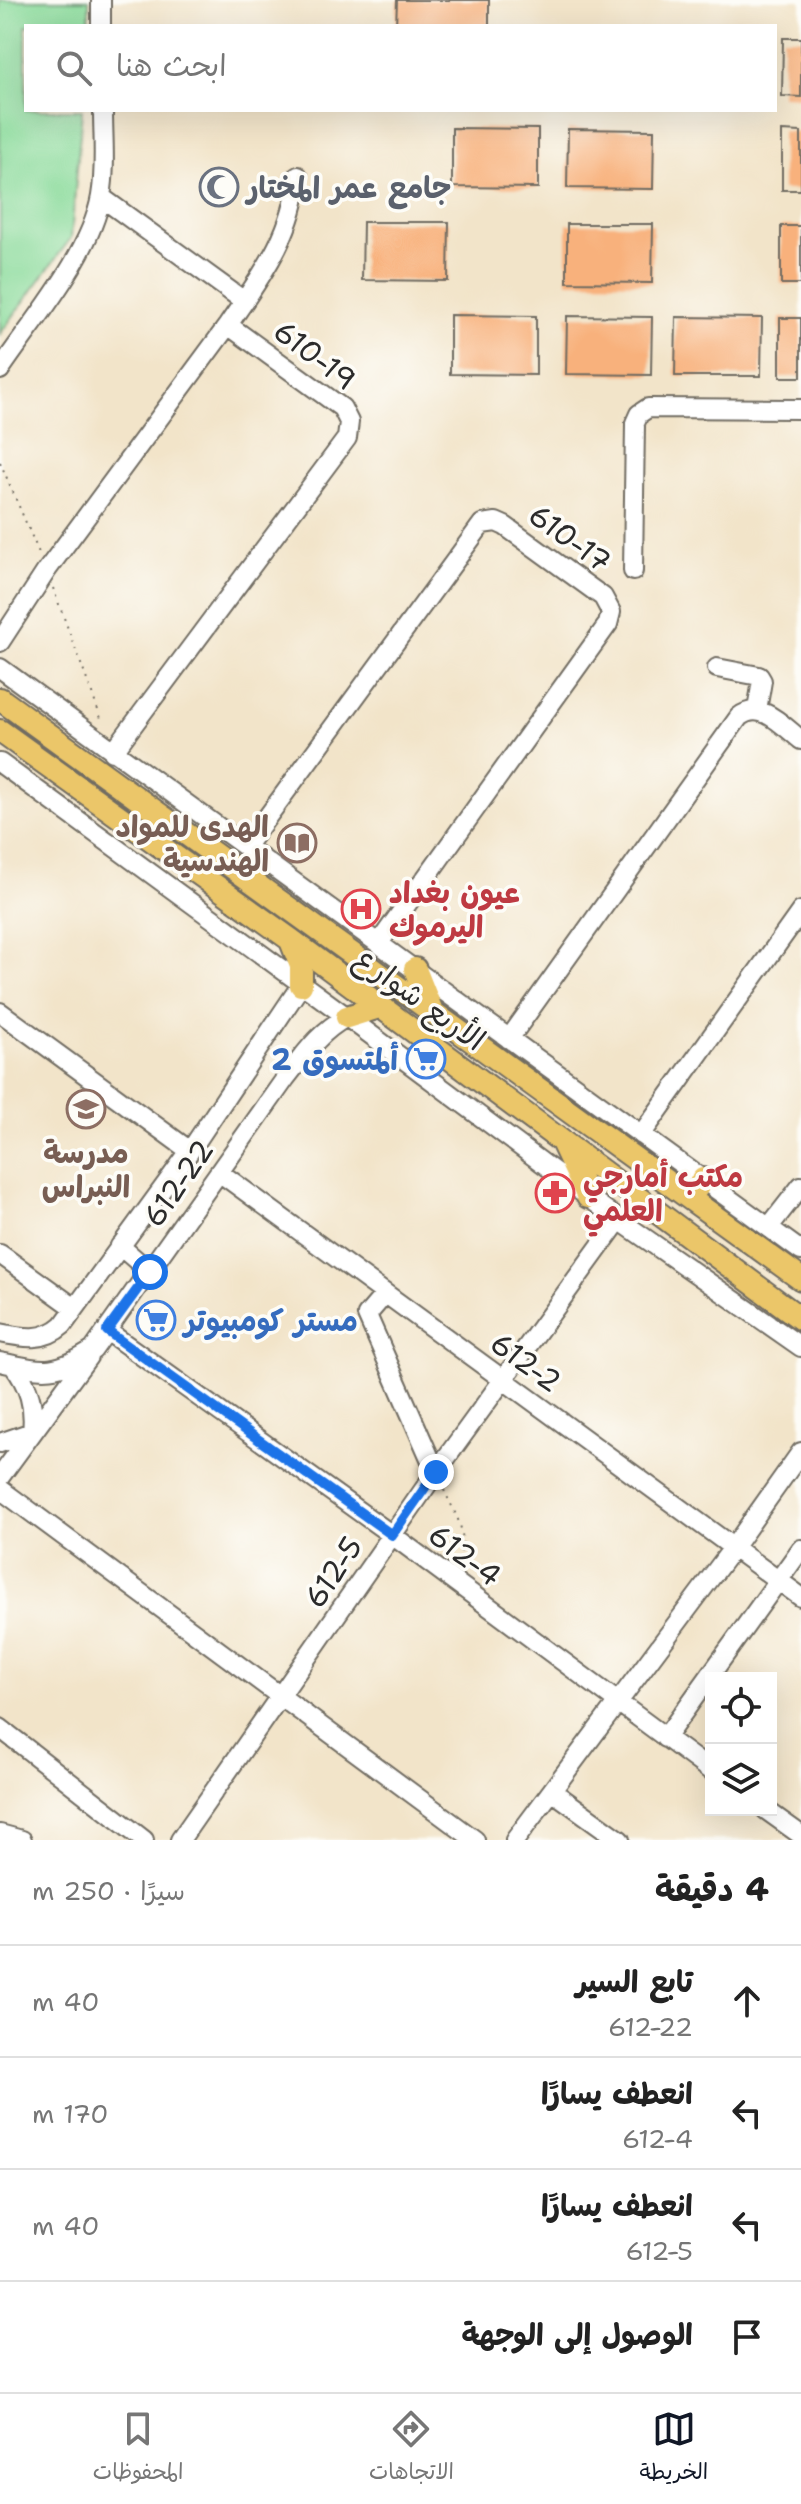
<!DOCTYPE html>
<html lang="ar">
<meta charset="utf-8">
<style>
body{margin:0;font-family:"Shantell Sans","Playpen Sans Arabic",sans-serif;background:#f2f2f2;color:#222;direction:rtl}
.controls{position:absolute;right:24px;bottom:24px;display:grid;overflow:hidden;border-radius:0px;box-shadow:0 8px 32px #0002}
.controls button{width:72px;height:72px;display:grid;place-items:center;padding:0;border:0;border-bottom:2px solid #e0e0e0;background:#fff;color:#222;font:40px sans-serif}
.stop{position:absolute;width:24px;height:24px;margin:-18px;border:6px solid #1a73e8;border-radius:50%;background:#fff}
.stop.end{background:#1a73e8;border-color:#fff;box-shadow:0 2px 8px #0008}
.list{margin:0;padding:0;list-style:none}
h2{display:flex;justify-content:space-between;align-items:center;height:104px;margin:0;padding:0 32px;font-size:34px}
h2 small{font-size:26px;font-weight:400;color:#767676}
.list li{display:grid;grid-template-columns:52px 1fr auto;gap:24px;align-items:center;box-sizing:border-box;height:112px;padding:0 32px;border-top:2px solid #e0e0e0}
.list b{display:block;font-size:30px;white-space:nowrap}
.list p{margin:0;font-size:26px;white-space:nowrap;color:#767676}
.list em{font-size:26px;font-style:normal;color:#767676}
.icon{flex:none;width:44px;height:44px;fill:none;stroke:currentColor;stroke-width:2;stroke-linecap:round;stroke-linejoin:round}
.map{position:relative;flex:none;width:801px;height:1840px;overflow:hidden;direction:ltr}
.search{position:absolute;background:#fff;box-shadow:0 8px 32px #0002;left:24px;right:24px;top:24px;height:88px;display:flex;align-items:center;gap:20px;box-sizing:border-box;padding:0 28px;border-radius:0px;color:#767676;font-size:30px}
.sheet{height:552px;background:#fff}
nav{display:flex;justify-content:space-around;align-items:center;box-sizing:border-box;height:112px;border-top:2px solid #e0e0e0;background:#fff;font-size:22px;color:#767676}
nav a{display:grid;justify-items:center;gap:4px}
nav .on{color:#111827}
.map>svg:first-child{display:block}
.green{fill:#88da9a;stroke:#5a8262;stroke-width:2}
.building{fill:#f8b17c}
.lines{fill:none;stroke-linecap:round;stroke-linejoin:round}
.minor-casing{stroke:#716c62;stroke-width:22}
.major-casing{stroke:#716c62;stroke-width:26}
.path{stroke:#716c62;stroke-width:2;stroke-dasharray:2 6;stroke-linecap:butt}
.minor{stroke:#fff;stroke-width:18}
.major{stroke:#ebc669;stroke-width:22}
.route{stroke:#1a73e8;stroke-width:10}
.labels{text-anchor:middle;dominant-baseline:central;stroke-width:7;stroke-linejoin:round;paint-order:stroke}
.worship-label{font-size:30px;font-weight:bold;fill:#5b616d;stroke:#fdfcf7;text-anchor:start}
.street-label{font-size:30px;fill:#2b2b2b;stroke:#fdfcf7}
.education-label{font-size:30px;font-weight:bold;fill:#785e54;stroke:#fdfcf7;text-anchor:end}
.health-label{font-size:30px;font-weight:bold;fill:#be3a42;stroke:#fdfcf7;text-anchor:start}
.shop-label{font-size:30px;font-weight:bold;fill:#366cbe;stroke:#fdfcf7;text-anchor:end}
</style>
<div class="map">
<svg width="801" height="1840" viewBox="0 0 801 1840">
<rect width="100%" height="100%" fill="#fdfcf7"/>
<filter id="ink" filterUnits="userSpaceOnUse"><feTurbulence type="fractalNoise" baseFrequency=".0125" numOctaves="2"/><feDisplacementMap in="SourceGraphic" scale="16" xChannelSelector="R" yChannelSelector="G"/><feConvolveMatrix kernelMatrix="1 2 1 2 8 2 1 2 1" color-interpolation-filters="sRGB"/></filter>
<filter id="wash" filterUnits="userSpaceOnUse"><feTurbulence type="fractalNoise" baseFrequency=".006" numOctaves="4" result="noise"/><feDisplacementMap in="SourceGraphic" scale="32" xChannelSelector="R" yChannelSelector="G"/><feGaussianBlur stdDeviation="1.8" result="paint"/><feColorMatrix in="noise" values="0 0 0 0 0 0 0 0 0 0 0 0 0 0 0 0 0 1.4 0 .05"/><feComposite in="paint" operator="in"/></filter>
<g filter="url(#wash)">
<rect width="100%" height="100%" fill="#f2e4c9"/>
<!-- green -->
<path class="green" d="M0,0H89V26H26V110H82L71,238L0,334Z"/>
<g id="blocks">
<!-- building -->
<path class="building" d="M397,0H489V26H396Z
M783,38H801V97L782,96Z
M452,128L538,129V188L452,187Z
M568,129L654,130L653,189L567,188Z
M782,131L801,132V190H782Z
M363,222H449L448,281L362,280Z
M567,224H653L652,283L567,282Z
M781,226H801V284H781Z
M450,315L536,316V375L450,374Z
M567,316L652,317L651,375L566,374Z
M676,317L762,318L761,376H675Z
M780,318H801V377H780Z"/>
</g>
</g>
<g filter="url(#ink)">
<use href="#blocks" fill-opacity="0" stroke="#716c62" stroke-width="2"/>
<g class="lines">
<!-- minor casing -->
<g class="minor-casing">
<path id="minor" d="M101,0V26
M101,197L244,301
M228,325C259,279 294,234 298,176
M0,370C33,321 91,254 101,196C106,168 103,138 103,110
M633,571L635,423L639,414L648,408L801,409
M0,642L47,570L228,325L342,408L349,422L347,438L113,752
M0,668L801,1251
M717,668L759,676L762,681L757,710
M0,763L347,1017L619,1220L801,1347
M246,846L482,524L496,522L505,526L603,597L611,612L608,624L379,943
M0,1012L190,1151
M509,1039L739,717C761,699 783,726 801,740
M641,1135L801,911
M219,1172L801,1597
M769,1227L801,1186
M120,1246L150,1272
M0,1254L75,1308
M385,1294L367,1315L436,1472
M107,1331L392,1535L711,1771
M0,1333C24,1338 44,1342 63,1325L190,1151L301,985
M0,1362C43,1371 55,1375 93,1350L285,1079C304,1055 320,1031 347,1017
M13,1365C29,1386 35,1406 32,1432
M0,1443L32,1432
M0,1477L88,1357
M0,1489L475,1840
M0,1728L144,1840
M665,1738L801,1549
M552,1791L620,1840
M766,1810L801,1835
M0,1834L22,1840
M180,1840L436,1472L619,1220
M515,1840L733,1548L801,1452"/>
</g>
<!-- major casing -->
<g class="major-casing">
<path id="major" d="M0,699L801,1279
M0,731L291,940L801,1319
M291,941L301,966V985
M415,969L431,1009
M347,1017L379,1007
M563,1144L588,1197
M690,1198L703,1179"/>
</g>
<!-- path -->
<path class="path" d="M0,462L39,553
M53,588L102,721
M444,1490C455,1514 472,1537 456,1562"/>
<!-- minor -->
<use href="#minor" class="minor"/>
<!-- major -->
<use href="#major" class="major"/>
</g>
</g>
<g class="lines" filter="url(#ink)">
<!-- route -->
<path class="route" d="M150,1272L107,1331L392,1535L436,1472"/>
</g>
<!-- icons -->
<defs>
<g id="mosque-ring" transform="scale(2)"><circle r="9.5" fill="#fdfcf7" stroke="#6b7280" stroke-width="1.5"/><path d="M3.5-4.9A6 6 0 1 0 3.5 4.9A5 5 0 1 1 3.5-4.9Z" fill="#6b7280"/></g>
<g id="library-ring" transform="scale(2)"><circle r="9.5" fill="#fdfcf7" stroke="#8d6e63" stroke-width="1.5"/><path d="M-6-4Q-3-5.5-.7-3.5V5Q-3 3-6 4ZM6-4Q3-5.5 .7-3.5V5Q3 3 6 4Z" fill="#8d6e63"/></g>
<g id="hospital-ring" transform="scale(2)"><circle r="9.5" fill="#fdfcf7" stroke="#e0444e" stroke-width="1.5"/><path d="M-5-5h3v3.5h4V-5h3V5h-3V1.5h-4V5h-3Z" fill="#e0444e"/></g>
<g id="supermarket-ring" transform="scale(2)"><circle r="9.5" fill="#fdfcf7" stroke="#3f7fe0" stroke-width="1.5"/><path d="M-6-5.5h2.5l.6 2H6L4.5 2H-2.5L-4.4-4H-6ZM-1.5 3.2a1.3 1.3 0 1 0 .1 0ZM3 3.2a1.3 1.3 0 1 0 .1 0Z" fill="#3f7fe0"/></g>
<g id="school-ring" transform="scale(2)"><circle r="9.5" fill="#fdfcf7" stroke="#8d6e63" stroke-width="1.5"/><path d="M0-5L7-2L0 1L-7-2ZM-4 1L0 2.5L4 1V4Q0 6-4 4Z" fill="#8d6e63"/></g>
<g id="pharmacy-ring" transform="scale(2)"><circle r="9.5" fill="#fdfcf7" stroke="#e0444e" stroke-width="1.5"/><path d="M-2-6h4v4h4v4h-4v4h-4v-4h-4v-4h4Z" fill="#e0444e"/></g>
</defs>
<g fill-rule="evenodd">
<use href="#mosque-ring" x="219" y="187"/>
<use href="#library-ring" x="297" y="843"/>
<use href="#hospital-ring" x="361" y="909"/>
<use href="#supermarket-ring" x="426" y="1059"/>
<use href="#school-ring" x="86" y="1109"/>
<use href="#pharmacy-ring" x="555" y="1193"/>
<use href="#supermarket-ring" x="156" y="1320"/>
</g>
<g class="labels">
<!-- worship labels -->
<g class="worship-label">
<text x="247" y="187">جامع عمر المختار</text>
</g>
<!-- street labels -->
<g class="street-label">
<text transform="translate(315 355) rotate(37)">610-19</text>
<text transform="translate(570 538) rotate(36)">610-17</text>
<text transform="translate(420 999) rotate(36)">الأربع شوارع</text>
<text transform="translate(178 1183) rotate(-55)">612-22</text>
<text transform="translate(526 1362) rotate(36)">612-2</text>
<text transform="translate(465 1555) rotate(37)">612-4</text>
<text transform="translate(333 1572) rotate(-56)">612-5</text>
</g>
<!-- education labels -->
<g class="education-label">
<text x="269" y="826">الهدى للمواد<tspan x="269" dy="34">الهندسية</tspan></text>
<text x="86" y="1152" text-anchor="middle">مدرسة<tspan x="86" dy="34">النبراس</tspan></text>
</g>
<!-- health labels -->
<g class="health-label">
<text x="389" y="892">عيون بغداد<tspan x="389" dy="34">اليرموك</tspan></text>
<text x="583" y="1176">مكتب أمارجي<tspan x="583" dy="34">العلمي</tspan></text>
</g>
<!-- shop labels -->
<g class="shop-label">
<text x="398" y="1059">ألمتسوق 2</text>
<text x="184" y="1320" text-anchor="start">مستر كومبيوتر</text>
</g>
</g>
</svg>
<div class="controls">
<button><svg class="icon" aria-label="locate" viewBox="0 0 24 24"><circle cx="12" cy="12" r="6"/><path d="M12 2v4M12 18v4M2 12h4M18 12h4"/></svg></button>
<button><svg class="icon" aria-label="layers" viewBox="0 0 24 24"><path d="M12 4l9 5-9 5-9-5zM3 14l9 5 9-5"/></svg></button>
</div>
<div class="stop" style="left:150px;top:1272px"></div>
<div class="stop end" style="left:436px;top:1472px"></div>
<div class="search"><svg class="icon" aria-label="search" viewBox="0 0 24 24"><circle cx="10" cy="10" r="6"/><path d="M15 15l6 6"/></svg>ابحث هنا</div>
</div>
<section class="sheet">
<h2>4 دقيقة<small>سيرًا · 250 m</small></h2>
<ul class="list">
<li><svg class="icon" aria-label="ahead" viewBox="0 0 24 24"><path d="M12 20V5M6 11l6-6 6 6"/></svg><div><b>تابع السير</b><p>612-22</p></div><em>40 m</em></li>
<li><svg class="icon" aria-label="left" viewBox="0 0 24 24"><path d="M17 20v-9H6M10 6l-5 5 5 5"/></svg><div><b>انعطف يسارًا</b><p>612-4</p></div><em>170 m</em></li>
<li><svg class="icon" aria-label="left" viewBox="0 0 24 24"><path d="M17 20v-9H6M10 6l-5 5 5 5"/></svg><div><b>انعطف يسارًا</b><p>612-5</p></div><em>40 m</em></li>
<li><svg class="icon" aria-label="arrive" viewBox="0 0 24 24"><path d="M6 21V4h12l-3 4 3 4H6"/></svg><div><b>الوصول إلى الوجهة</b></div></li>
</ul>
</section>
<nav>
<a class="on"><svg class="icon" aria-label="map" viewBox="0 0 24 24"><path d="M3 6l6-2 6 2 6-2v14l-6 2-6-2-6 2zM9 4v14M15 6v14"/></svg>الخريطة</a>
<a><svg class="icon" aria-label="directions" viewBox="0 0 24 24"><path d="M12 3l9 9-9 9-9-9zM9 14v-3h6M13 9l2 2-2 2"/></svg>الاتجاهات</a>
<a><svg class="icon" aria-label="saved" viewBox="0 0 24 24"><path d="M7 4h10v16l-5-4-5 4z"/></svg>المحفوظات</a>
</nav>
